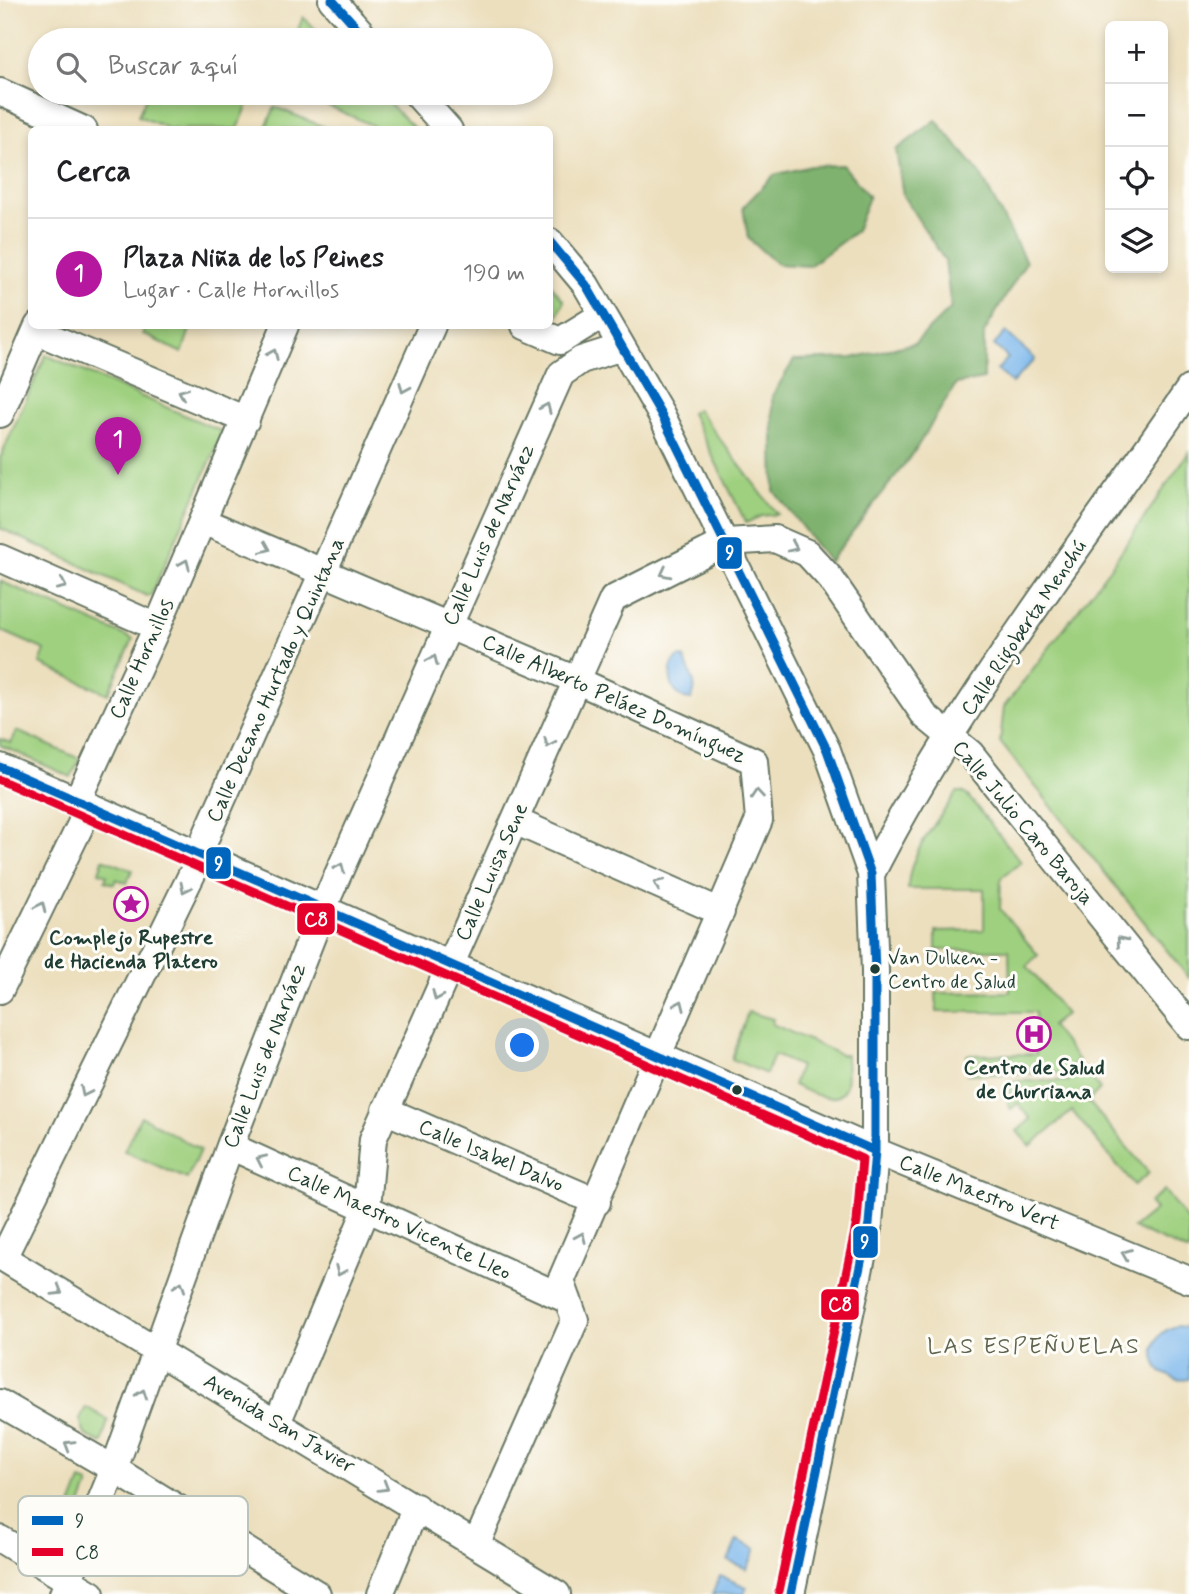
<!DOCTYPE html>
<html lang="es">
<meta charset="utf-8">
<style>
body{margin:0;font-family:Mynerve,sans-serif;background:#f6f6f6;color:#202124}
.controls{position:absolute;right:21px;top:21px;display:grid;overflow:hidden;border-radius:10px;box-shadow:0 4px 10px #0003}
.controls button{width:63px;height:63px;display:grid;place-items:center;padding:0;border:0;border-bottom:2px solid #e0e0e0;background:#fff;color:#202124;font:35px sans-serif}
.you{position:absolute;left:523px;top:1046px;width:24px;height:24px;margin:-18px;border:5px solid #fff;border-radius:50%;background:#1a73e8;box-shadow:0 0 0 10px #1a73e833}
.badge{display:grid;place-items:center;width:46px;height:46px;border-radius:50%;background:#b5179e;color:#fff;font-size:23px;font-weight:700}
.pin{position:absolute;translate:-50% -58px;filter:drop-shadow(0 2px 4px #0008)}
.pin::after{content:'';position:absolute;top:37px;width:24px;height:21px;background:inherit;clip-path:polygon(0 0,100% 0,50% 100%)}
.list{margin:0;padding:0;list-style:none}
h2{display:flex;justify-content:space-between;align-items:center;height:91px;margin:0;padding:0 28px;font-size:30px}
h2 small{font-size:23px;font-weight:400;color:#757577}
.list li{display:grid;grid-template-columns:46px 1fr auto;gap:21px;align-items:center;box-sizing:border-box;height:112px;padding:0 28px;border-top:2px solid #e0e0e0}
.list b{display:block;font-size:26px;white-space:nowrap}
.list p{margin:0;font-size:23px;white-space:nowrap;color:#757577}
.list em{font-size:23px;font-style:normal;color:#757577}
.icon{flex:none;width:38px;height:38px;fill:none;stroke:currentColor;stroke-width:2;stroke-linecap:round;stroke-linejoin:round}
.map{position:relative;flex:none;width:1189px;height:1594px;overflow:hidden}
.search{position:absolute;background:#fff;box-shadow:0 4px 10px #0003;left:28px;top:28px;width:525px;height:77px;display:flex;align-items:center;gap:18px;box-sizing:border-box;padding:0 24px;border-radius:38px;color:#757577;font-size:26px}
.panel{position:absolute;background:#fff;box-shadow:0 4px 10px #0003;left:28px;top:126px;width:525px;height:203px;border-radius:10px}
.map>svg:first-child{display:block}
.green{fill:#9fd07f;stroke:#5f865a;stroke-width:2}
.forest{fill:#7fb26e;stroke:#4f7851;stroke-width:2}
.water{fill:#79b6ec;stroke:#4c7a90;stroke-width:2}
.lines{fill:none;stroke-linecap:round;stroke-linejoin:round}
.minor-casing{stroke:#677664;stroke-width:30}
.minor{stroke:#fff;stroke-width:26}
.bus-1-casing{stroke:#fdfcf7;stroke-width:14}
.bus-2-casing{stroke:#fdfcf7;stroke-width:14}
.bus-1{stroke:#0065bd;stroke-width:9}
.bus-2{stroke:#e4002b;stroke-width:9}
.oneway{stroke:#8f9e9a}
.bus-dot{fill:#1f3d34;stroke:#fdfcf7;stroke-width:2.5}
.labels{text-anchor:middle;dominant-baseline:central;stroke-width:6;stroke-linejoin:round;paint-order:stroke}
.bus-label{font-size:19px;fill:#1f3d34;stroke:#fdfcf7;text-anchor:start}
.street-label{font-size:21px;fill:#1f3d34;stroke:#fdfcf7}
.poi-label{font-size:21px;font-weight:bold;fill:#1f3d34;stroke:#fdfcf7}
.neighbourhood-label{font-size:23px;letter-spacing:2px;fill:#5f644f;stroke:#fdfcf7}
.key{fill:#fdfcf7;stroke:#bac3bc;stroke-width:2}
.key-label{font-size:19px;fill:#1f3d34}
.line-badge{stroke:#fdfcf7;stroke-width:2.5}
.badge-label{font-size:19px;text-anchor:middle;font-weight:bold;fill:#fff}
</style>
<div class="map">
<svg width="1189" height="1594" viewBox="0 0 1189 1594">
<rect width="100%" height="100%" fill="#fdfcf7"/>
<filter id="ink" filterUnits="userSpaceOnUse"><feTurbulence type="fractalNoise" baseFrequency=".0143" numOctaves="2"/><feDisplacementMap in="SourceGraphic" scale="14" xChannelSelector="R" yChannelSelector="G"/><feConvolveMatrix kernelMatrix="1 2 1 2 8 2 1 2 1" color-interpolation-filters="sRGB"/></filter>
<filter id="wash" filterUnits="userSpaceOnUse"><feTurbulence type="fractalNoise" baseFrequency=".00686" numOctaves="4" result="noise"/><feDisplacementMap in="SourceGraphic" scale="28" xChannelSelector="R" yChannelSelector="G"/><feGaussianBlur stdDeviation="1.57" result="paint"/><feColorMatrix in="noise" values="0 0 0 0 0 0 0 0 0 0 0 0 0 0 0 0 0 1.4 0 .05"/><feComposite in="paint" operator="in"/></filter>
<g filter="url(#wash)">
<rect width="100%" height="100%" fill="#ecdfbe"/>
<!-- green -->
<path class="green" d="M303,17L327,40H294Z
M148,93H229L249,101L238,129H170L138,116Z
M300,93H379L415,129H380Z
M275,107L329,129H265Z
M550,284L564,301L557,316L550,313Z
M144,326H191L182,353L143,334Z
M46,355L221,431L222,435L151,595L147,596L0,528V458Z
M697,409L777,514L761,516L746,523L691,413Z
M1189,452V978L1000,742L1004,707L1110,568Z
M0,581L133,639L108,694L40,664L45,650L0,630Z
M17,731L80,759L71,777L0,745V739L11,743Z
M957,792H962L968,796L1021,862L1001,878L1000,909L1038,955L1027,966L1066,1014L1051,1026L1078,1060L1063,1073L967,1074V1055L1036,1054L1035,1012H937L936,993L1010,992L1009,950H936V931L984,930V889H908C908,853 938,821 957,792Z
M103,859L132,870L127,883L116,879L114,884L105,881L107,875L99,872Z
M748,1012L773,1019L772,1024L841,1055H846C846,1064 848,1075 846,1083C841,1111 807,1091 793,1085L800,1066L774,1055L766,1074L732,1059Z
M1084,1068L1100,1089L1088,1101L1149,1173L1134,1185L1072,1111L1030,1146L1017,1131L1031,1119L1018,1103L1011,1109L1008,1105L1009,1081H1068Z
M141,1116L200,1150L187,1179L124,1151Z
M1164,1190L1189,1223V1252L1133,1228L1155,1210L1149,1203Z
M86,1407L108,1420L102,1443L85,1435L80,1419Z
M81,1481L89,1484L66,1545L57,1542Z"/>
<!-- forest -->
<path class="forest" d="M936,120L980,173L1026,262L984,333V379L956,384L914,452L829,562L774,491L772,396L794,360L852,358L915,343L951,308L945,261L903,196L896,150Z
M843,165L869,197L856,231L809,266L777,264L748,238L743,207L774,175L811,166Z"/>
<!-- water -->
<path class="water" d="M1006,332L1035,359L1012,383L997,370L1008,358L994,345Z
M680,657L684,658C689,672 700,686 691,699C670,701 663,665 680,657Z
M1177,1326L1189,1328V1379L1178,1380L1161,1372C1147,1353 1154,1332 1177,1326Z
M737,1540L756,1549L747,1569L728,1561Z
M720,1576L747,1587L744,1594H712Z"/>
</g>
<g filter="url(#ink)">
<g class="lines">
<!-- minor casing -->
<g class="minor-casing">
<path id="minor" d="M332,0L368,40
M0,92L84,130
M416,93L449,130
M550,242L586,285L661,414L827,750L871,874L875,971V1151L869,1224L791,1594
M525,326L560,341L602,315
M36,331L246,420
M0,414L38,326
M203,521L576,680L754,761L759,820L561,1281L575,1320L476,1545
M0,558L157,627
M0,767L875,1151L1189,1280
M515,821L721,912
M871,874C957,705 1081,546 1189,389
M0,990L82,822V790L157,627L285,326
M385,1110L597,1202
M230,1146L568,1300
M0,1256L557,1594
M3,1258L193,872L207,834L432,326
M0,1403L114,1469L317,1594
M277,1423L367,1208L373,1139L613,599L726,542L775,539L807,553L830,578L925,716L970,753L1189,1026
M0,1539L91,1594
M63,1594L114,1469L230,1146L323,908L561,374L581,360L622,347
M380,1594L416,1507"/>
</g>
<!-- minor -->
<use href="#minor" class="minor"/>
<!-- bus-1 casing -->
<g class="bus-1-casing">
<path id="bus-1" d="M332,0L368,40
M550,242L586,285L661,414L827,750L871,874L875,971V1151L869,1224L791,1594
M0,767L875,1151"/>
</g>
<!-- bus-2 casing -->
<g class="bus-2-casing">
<path id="bus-2" d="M0,780L862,1159L857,1222L779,1591"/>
</g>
<!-- bus-1 -->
<use href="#bus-1" class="bus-1"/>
<!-- bus-2 -->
<use href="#bus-2" class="bus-2"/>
</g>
<!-- one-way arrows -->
<defs><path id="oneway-chevron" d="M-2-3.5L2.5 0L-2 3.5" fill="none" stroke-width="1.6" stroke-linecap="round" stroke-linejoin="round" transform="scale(1.75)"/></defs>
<g class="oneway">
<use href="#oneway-chevron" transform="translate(273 354) rotate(-67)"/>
<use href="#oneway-chevron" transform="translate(404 388) rotate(114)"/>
<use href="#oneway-chevron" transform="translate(183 393) rotate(-157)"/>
<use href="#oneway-chevron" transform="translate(546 408) rotate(-66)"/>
<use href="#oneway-chevron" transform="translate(793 547) rotate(24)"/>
<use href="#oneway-chevron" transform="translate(266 548) rotate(23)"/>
<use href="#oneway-chevron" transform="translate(185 564) rotate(-67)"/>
<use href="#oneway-chevron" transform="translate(665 573) rotate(153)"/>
<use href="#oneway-chevron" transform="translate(62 585) rotate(24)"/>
<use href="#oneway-chevron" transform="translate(433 660) rotate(-66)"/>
<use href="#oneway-chevron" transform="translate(549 743) rotate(113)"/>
<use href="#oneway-chevron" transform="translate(757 794) rotate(-95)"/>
<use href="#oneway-chevron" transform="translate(340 868) rotate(-66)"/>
<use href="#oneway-chevron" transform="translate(658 884) rotate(-156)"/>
<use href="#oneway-chevron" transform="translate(185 888) rotate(116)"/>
<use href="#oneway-chevron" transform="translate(41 907) rotate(-64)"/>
<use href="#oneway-chevron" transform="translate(1121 941) rotate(-129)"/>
<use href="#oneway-chevron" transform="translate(437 996) rotate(114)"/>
<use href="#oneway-chevron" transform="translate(680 1005) rotate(-66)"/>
<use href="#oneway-chevron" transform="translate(85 1092) rotate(116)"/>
<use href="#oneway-chevron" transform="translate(261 1160) rotate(-155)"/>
<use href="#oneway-chevron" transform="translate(581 1237) rotate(-66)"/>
<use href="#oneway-chevron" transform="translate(1126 1254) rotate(-158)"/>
<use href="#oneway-chevron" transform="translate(340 1271) rotate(113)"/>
<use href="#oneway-chevron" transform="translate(180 1286) rotate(-71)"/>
<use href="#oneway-chevron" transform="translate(58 1291) rotate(31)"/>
<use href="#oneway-chevron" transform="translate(142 1394) rotate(-70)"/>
<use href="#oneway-chevron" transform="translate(69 1445) rotate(-149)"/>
<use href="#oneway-chevron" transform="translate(384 1487) rotate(31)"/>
</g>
</g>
<!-- icons -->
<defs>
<g id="sight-ring" transform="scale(1.75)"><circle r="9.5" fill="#fdfcf7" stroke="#b5179e" stroke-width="1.5"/><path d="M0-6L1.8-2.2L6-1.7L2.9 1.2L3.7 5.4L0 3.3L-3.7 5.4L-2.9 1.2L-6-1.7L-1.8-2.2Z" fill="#b5179e"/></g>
<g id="hospital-ring" transform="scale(1.75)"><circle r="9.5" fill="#fdfcf7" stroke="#b5179e" stroke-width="1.5"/><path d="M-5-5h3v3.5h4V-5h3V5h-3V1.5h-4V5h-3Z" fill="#b5179e"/></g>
</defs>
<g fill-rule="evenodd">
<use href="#sight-ring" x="131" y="904"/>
<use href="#hospital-ring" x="1034" y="1034"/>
</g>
<!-- markers -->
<g class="bus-dot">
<circle cx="875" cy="969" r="6"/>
<circle cx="737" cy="1090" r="6"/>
</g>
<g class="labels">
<!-- bus labels -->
<g class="bus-label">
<text x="888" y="958">Van Dulken -<tspan x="888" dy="24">Centro de Salud</tspan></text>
</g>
<!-- street labels -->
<g class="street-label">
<text transform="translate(489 535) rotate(-66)">Calle Luis de Narváez</text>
<text transform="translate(1024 628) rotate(-56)">Calle Rigoberta Menchú</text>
<text transform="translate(142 659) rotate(-66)">Calle Hornillos</text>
<text transform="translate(276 680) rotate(-66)">Calle Decano Hurtado y Quintana</text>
<text transform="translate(614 699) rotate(24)">Calle Alberto Peláez Domínguez</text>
<text transform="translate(1023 823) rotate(50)">Calle Julio Caro Baroja</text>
<text transform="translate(492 872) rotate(-66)">Calle Luisa Sene</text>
<text transform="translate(265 1056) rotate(-69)">Calle Luis de Narváez</text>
<text transform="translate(491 1156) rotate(23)">Calle Isabel Dalvo</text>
<text transform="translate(979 1193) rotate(22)">Calle Maestro Vert</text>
<text transform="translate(399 1223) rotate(25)">Calle Maestro Vicente Lleo</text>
<text transform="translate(279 1424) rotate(31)">Avenida San Javier</text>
</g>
<!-- poi labels -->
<g class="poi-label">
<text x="131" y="938">Complejo Rupestre<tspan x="131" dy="24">de Hacienda Platero</tspan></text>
<text x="1034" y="1068">Centro de Salud<tspan x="1034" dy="24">de Churriana</tspan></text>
</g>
<!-- neighbourhood labels -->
<g class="neighbourhood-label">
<text x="1034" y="1347">LAS ESPEÑUELAS</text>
</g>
</g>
<!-- legend -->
<rect x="18" y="1496" width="230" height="80" rx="10" class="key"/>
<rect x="32" y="1516" width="31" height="9" fill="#0065bd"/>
<rect x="32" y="1548" width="31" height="8" fill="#e4002b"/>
<g class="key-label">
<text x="75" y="1527">9</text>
<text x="75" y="1559">C8</text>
</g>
<g class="line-badge">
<rect x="716" y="536" width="27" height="34" rx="7" fill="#0065bd"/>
<rect x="205" y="846" width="27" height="34" rx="7" fill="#0065bd"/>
<rect x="296" y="902" width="40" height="34" rx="7" fill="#e4002b"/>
<rect x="852" y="1225" width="27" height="34" rx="7" fill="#0065bd"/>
<rect x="820" y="1288" width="40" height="33" rx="7" fill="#e4002b"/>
</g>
<g class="badge-label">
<text x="730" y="559">9</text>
<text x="219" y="870">9</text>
<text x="316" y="926">C8</text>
<text x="865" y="1248">9</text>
<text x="840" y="1311">C8</text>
</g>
</svg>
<div class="controls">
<button>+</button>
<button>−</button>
<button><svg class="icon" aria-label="locate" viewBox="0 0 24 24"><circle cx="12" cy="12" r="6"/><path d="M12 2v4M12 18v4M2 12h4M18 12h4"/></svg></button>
<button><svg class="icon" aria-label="layers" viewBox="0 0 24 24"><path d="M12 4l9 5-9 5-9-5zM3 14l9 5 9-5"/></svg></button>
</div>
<div class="you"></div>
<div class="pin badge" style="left:118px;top:475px">1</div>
<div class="search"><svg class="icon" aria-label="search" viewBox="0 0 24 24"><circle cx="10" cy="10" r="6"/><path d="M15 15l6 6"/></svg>Buscar aquí</div>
<section class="panel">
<h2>Cerca<small></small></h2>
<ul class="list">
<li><span class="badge">1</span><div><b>Plaza Niña de los Peines</b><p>Lugar · Calle Hornillos</p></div><em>190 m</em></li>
</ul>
</section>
</div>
